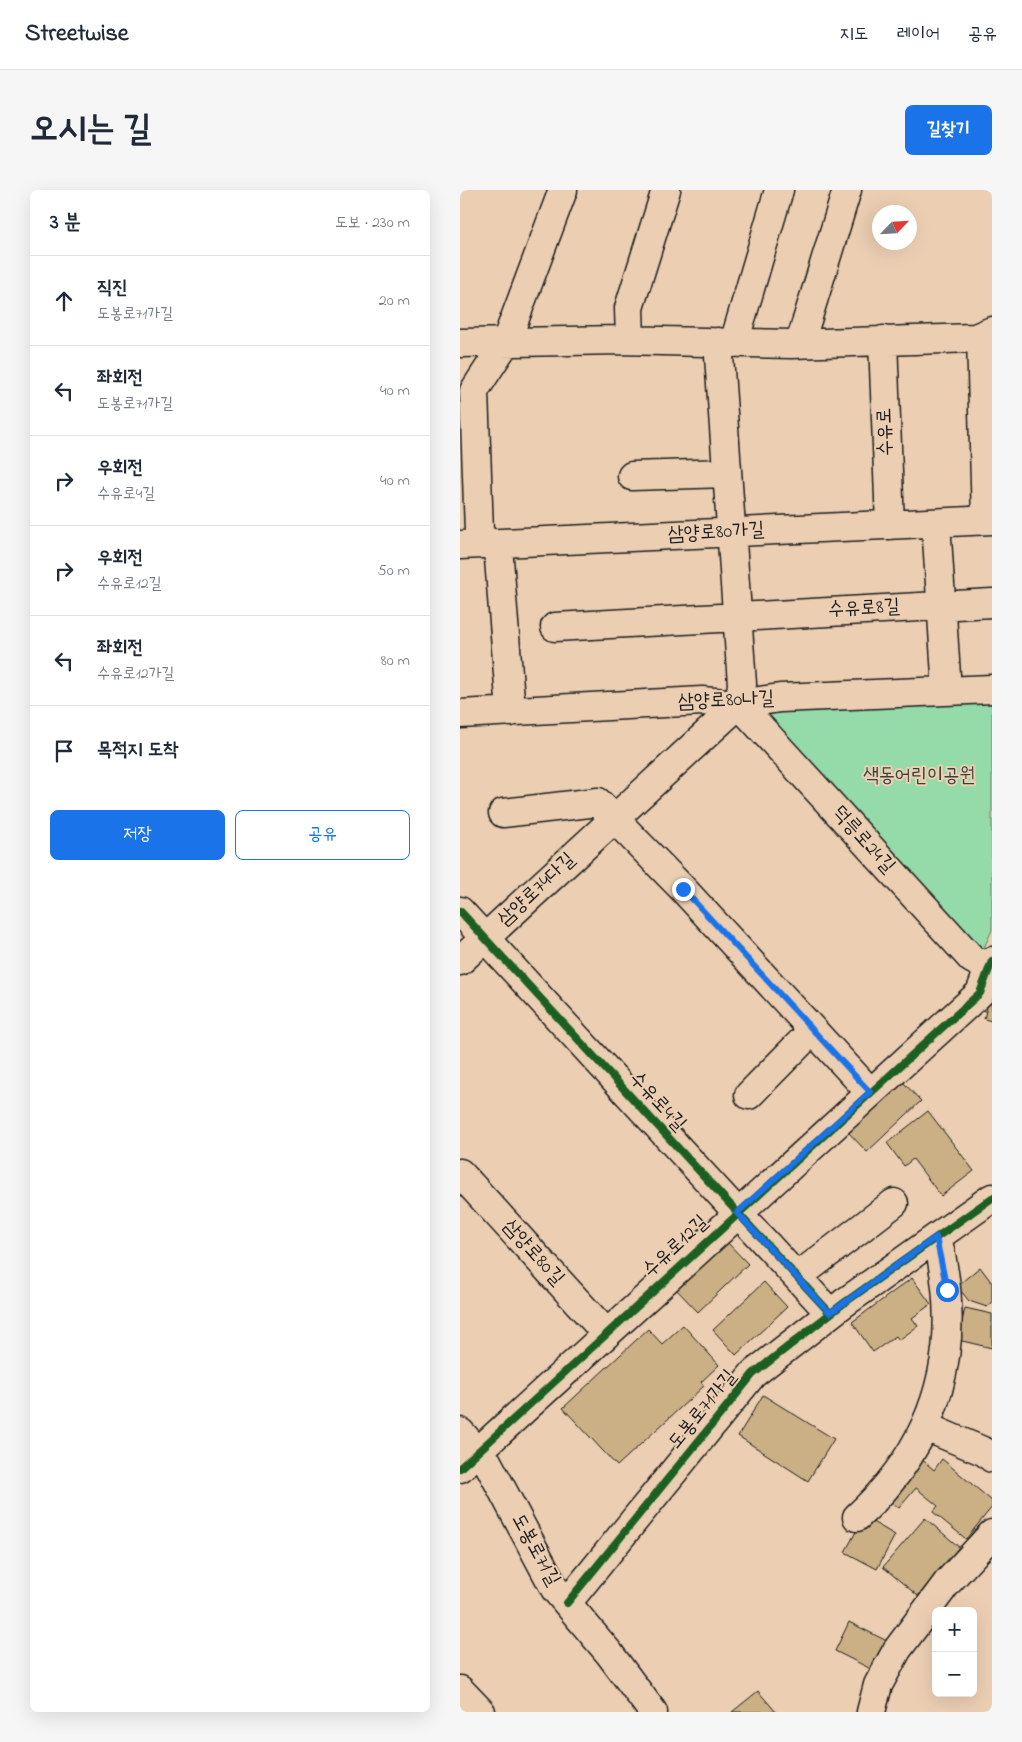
<!DOCTYPE html>
<html lang="ko">
<meta charset="utf-8">
<style>
body{margin:0;font-family:"Indie Flower","Poor Story",sans-serif;background:#f6f6f7;color:#1f2937}
.controls{position:absolute;right:15px;bottom:15px;display:grid;overflow:hidden;border-radius:8px;box-shadow:0 5px 20px #0002}
.controls button{width:45px;height:45px;display:grid;place-items:center;padding:0;border:0;border-bottom:1px solid #e0e1e3;background:#fff;color:#1f2937;font:25px sans-serif}
.compass{position:absolute;left:412px;top:15px;width:45px;height:45px;border-radius:50%;background:#fff;box-shadow:0 5px 20px #0002;rotate:65deg}
.stop{position:absolute;width:15px;height:15px;margin:-11px;border:4px solid #1a73e8;border-radius:50%;background:#fff}
.stop.end{background:#1a73e8;border-color:#fff;box-shadow:0 1px 5px #0008}
.list{margin:0;padding:0;list-style:none}
h2{display:flex;justify-content:space-between;align-items:center;height:65px;margin:0;padding:0 20px;font-size:21px}
h2 small{font-size:16px;font-weight:400;color:#747a83}
.list li{display:grid;grid-template-columns:32px 1fr auto;gap:15px;align-items:center;box-sizing:border-box;height:90px;padding:0 20px;border-top:1px solid #e0e1e3}
.list b{display:block;font-size:19px;white-space:nowrap}
.list p{margin:0;font-size:16px;white-space:nowrap;color:#747a83}
.list em{font-size:16px;font-style:normal;color:#747a83}
.actions{display:flex;gap:10px;padding:15px 20px}
.actions a{flex:1;padding:11px 0;border:1px solid #1a73e8;border-radius:8px;text-align:center;font-size:18px;color:#1a73e8}
.actions .main{background:#1a73e8;color:#fff}
.icon{flex:none;width:28px;height:28px;fill:none;stroke:currentColor;stroke-width:2;stroke-linecap:round;stroke-linejoin:round}
.map{position:relative;flex:none;width:532px;height:1522px;overflow:hidden;border-radius:8px}
header{display:flex;align-items:center;gap:30px;box-sizing:border-box;height:70px;padding:0 25px;background:#fff;border-bottom:1px solid #e0e1e3}
header strong{font-size:24px}
nav{display:flex;gap:28px;margin-inline-start:auto;font-size:18px}
.intro{display:flex;align-items:center;justify-content:space-between;box-sizing:border-box;height:120px;padding:0 30px}
h1{margin:0;font-size:35px}
.button{padding:12px 22px;border-radius:8px;background:#1a73e8;color:#fff;font-size:18px;font-weight:700}
main{display:flex;gap:30px;padding:0 30px}
aside{flex:1;background:#fff;border-radius:8px;box-shadow:0 5px 20px #0002}
.map>svg:first-child{display:block}
.green{fill:#95dba9;stroke:#587c62}
.building{fill:#cbb085;stroke:#1c1c1c}
.lines{fill:none;stroke-linecap:round;stroke-linejoin:round}
.minor-casing{stroke:#1c1c1c;stroke-width:31}
.minor{stroke:#eccfb3;stroke-width:28}
.cycleway-casing{stroke:#eccfb3;stroke-width:11}
.cycleway{stroke:#1b5e20;stroke-width:8}
.route{stroke:#1a73e8;stroke-width:6}
.labels{text-anchor:middle;dominant-baseline:central;stroke-width:4;stroke-linejoin:round;paint-order:stroke}
.street-label{font-size:20px;fill:#1c1c1c;stroke:#eccfb3}
.park-label{font-size:20px;fill:#344238;stroke:#eccfb3}
</style>
<header>
<strong>Streetwise</strong>
<nav><a>지도</a><a>레이어</a><a>공유</a></nav>
</header>
<div class="intro"><h1>오시는 길</h1><a class="button">길찾기</a></div>
<main>
<aside>
<h2>3 분<small>도보 · 230 m</small></h2>
<ul class="list">
<li><svg class="icon" aria-label="ahead" viewBox="0 0 24 24"><path d="M12 20V5M6 11l6-6 6 6"/></svg><div><b>직진</b><p>도봉로71가길</p></div><em>20 m</em></li>
<li><svg class="icon" aria-label="left" viewBox="0 0 24 24"><path d="M17 20v-9H6M10 6l-5 5 5 5"/></svg><div><b>좌회전</b><p>도봉로71가길</p></div><em>40 m</em></li>
<li><svg class="icon" aria-label="right" viewBox="0 0 24 24"><path d="M7 20v-9h11M14 6l5 5-5 5"/></svg><div><b>우회전</b><p>수유로4길</p></div><em>40 m</em></li>
<li><svg class="icon" aria-label="right" viewBox="0 0 24 24"><path d="M7 20v-9h11M14 6l5 5-5 5"/></svg><div><b>우회전</b><p>수유로12길</p></div><em>50 m</em></li>
<li><svg class="icon" aria-label="left" viewBox="0 0 24 24"><path d="M17 20v-9H6M10 6l-5 5 5 5"/></svg><div><b>좌회전</b><p>수유로12가길</p></div><em>80 m</em></li>
<li><svg class="icon" aria-label="arrive" viewBox="0 0 24 24"><path d="M6 21V4h12l-3 4 3 4H6"/></svg><div><b>목적지 도착</b></div></li>
</ul>
<div class="actions"><a class="main">저장</a><a>공유</a></div>
</aside>
<div class="map">
<svg width="532" height="1522" viewBox="0 0 532 1522">
<rect width="100%" height="100%" fill="#eccfb3"/>
<filter id="ink" filterUnits="userSpaceOnUse"><feTurbulence type="fractalNoise" baseFrequency=".02" numOctaves="2"/><feDisplacementMap in="SourceGraphic" scale="10" xChannelSelector="R" yChannelSelector="G"/><feConvolveMatrix kernelMatrix="1 2 1 2 8 2 1 2 1" color-interpolation-filters="sRGB"/></filter>
<g filter="url(#ink)">
<!-- green -->
<path class="green" d="M532,508V740L522,762L300,522Z"/>
<!-- building -->
<path class="building" d="M531,800H532V831L524,829Z
M442,891L461,911L407,962L388,942Z
M468,921L514,981L481,1006L453,969L444,976L427,953Z
M265,1050L288,1074L238,1122L215,1098Z
M520,1077L532,1093V1113L527,1117L509,1111L497,1096Z
M452,1088L471,1114L452,1128L458,1136L439,1150L436,1146L413,1162L392,1132Z
M304,1092L327,1117L276,1165L253,1140Z
M505,1118L532,1124V1158L498,1150Z
M223,1135L259,1175L241,1192L244,1196L157,1276L103,1218L188,1139L202,1154Z
M303,1205L374,1249L348,1291L278,1246Z
M458,1266L474,1280L482,1269L532,1311V1317L506,1349L473,1322L478,1316L456,1298L439,1318L425,1307Z
M404,1327L435,1345L417,1379L385,1362Z
M465,1328L499,1357L458,1406L423,1377Z
M389,1432L427,1451L413,1480L375,1461Z
M298,1501L316,1522H272Z"/>
<g class="lines">
<!-- minor casing -->
<g class="minor-casing">
<path id="minor" d="M521,146L526,330
M170,150L169,118L206,0
M423,150L430,335
M258,152L282,494L279,514
M0,153L159,150L331,154L515,148L532,141
M274,153L319,0
M340,153L387,0
M172,286L267,283
M476,333L487,501
M35,353L39,369L51,522
M27,354L19,342L14,201L46,152L103,0
M0,355L532,330
M95,437L532,413
M279,514L512,769L532,780
M0,524L242,511L279,514L320,508L532,499
M43,623L138,612L223,699L410,902
M0,721L370,1123
M0,771L279,514
M289,905L353,840
M0,983L146,1143
M337,1087L434,1013
M466,1237L525,1262L532,1268
M0,1242L28,1273L95,1399L149,1463L193,1522
M0,1278L520,803L532,771
M397,1327C480,1251 504,1155 477,1047
M107,1413L293,1184L384,1113L532,1008
M0,1500L21,1522
M411,1522L418,1495L437,1460L487,1393L532,1344"/>
</g>
<!-- minor -->
<use href="#minor" class="minor"/>
<!-- cycleway casing -->
<g class="cycleway-casing">
<path id="cycleway" d="M0,721L370,1123
M0,1278L520,803L532,771
M107,1413L293,1184L384,1113L532,1008"/>
</g>
<!-- cycleway -->
<use href="#cycleway" class="cycleway"/>
</g>
</g>
<g class="lines" filter="url(#ink)">
<!-- route -->
<path class="route" d="M223,699L410,902L277,1023L370,1123L476,1047L487,1100"/>
</g>
<g class="labels">
<!-- street labels -->
<g class="street-label">
<text transform="translate(426 242) rotate(-92)">수유로</text>
<text transform="translate(256 343) rotate(-3)">삼양로80가길</text>
<text transform="translate(404 419) rotate(-3)">수유로8길</text>
<text transform="translate(266 511) rotate(-2)">삼양로80나길</text>
<text transform="translate(403 650) rotate(48)">덕릉로24길</text>
<text transform="translate(77 700) rotate(-43)">삼양로74다길</text>
<text transform="translate(197 912) rotate(47)">수유로4길</text>
<text transform="translate(216 1057) rotate(-43)">수유로12길</text>
<text transform="translate(73 1063) rotate(48)">삼양로80길</text>
<text transform="translate(243 1220) rotate(-51)">도봉로71가길</text>
<text transform="translate(75 1360) rotate(61)">도봉로71길</text>
</g>
<!-- park labels -->
<g class="park-label">
<text x="459" y="586">색동어린이공원</text>
</g>
</g>
</svg>
<div class="controls">
<button>+</button>
<button>−</button>
</div>
<svg class="compass" viewBox="-18 -18 36 36"><path d="M0-13l5 13h-10z" fill="#e53935"/><path d="M0 13l5-13h-10z" fill="#747a83"/></svg>
<div class="stop" style="left:487px;top:1100px"></div>
<div class="stop end" style="left:223px;top:699px"></div>
</div>
</main>
